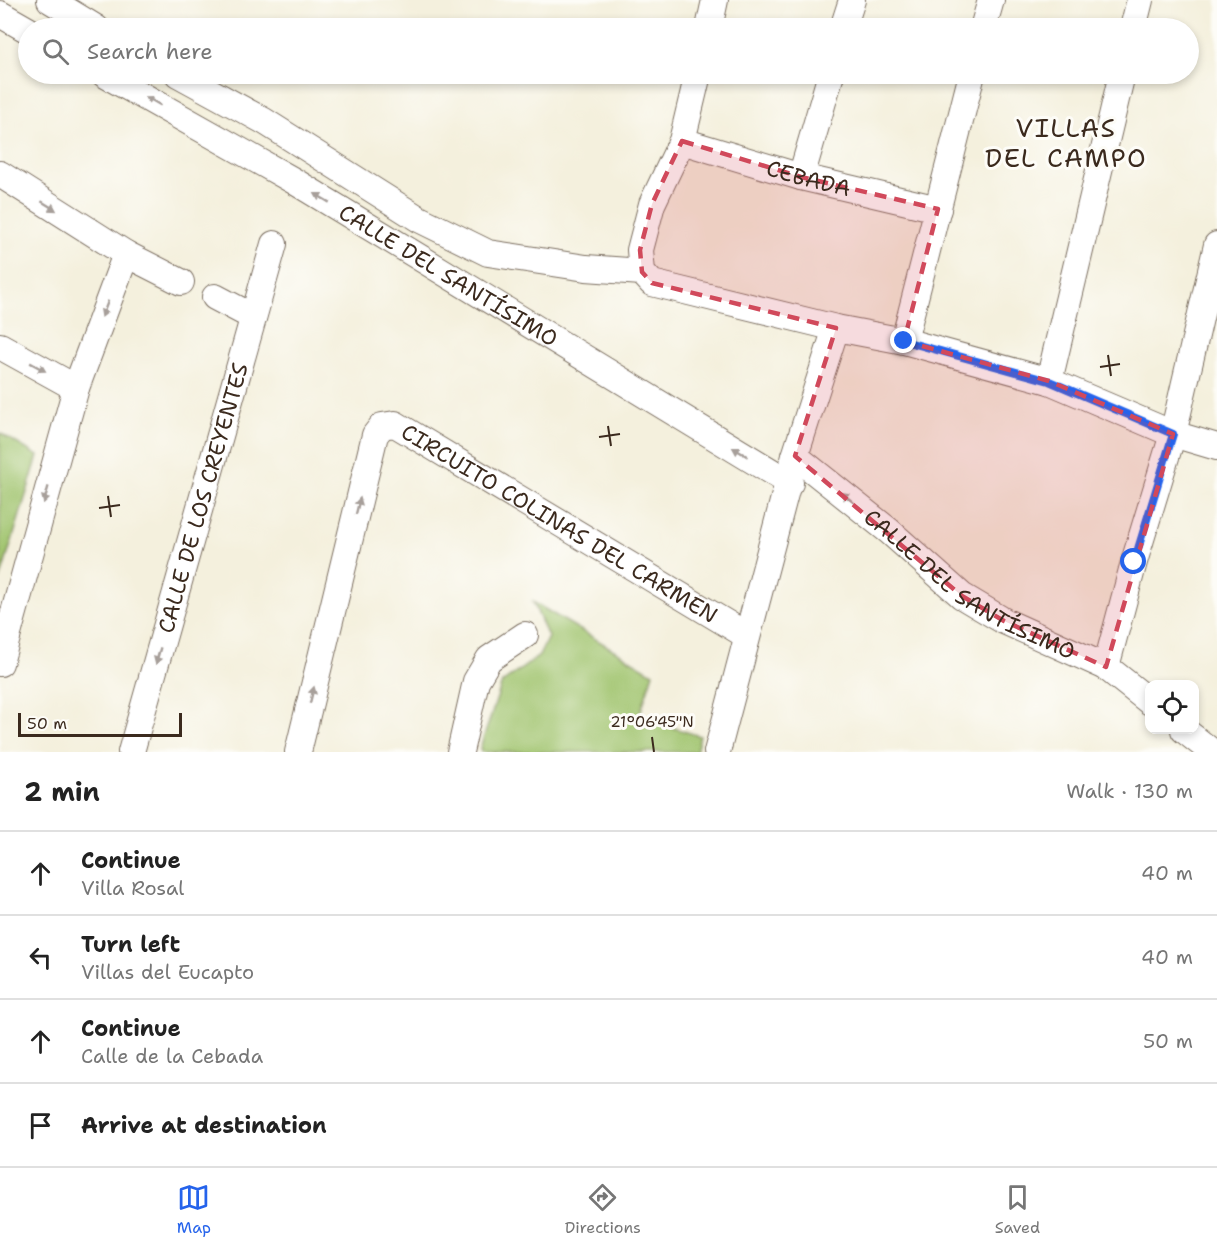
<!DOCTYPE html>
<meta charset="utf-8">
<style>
body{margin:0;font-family:"Shantell Sans",sans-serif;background:#f6f6f6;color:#222}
.controls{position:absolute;right:18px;bottom:18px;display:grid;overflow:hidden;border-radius:12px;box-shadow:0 3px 9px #0003}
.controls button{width:54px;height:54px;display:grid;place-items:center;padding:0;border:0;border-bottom:2px solid #e0e0e0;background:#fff;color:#222;font:30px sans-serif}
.scale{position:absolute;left:18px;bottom:15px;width:164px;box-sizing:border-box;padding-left:6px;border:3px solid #3b2a1e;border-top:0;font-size:16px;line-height:21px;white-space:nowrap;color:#3b2a1e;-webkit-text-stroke:4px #fdfcf7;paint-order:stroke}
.stop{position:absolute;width:18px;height:18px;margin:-14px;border:4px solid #2563eb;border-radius:50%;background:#fff}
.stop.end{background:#2563eb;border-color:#fff;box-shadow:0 2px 6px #0008}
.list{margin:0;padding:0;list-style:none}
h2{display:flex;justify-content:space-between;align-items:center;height:78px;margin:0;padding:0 24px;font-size:26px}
h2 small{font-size:20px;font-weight:400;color:#767676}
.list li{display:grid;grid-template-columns:39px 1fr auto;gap:18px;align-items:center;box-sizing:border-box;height:84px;padding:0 24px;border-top:2px solid #e0e0e0}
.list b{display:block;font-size:22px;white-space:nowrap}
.list p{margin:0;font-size:20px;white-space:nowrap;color:#767676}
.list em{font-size:20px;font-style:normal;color:#767676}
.icon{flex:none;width:33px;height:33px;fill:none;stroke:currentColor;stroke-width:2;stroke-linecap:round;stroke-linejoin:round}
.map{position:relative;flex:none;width:1217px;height:752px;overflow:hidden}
.search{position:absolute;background:#fff;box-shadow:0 3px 9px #0003;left:18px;right:18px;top:18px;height:66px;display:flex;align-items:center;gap:15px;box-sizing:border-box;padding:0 21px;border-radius:33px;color:#767676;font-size:22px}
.sheet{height:414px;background:#fff}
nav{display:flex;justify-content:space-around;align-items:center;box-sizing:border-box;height:84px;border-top:2px solid #e0e0e0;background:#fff;font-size:16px;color:#767676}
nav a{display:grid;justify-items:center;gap:3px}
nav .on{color:#2563eb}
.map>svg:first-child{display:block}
.green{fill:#a0c46e;stroke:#6e7746;stroke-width:1.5}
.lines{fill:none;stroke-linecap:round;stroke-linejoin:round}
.minor-casing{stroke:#7c6f61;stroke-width:28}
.minor{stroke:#fff;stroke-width:26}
.oneway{fill:#a79f9a}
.route{stroke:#2563eb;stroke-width:8}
.marked{fill:#d1495b;fill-opacity:0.2;stroke:#d1495b;stroke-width:4.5;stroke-dasharray:12 8;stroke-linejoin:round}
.ticks{fill:none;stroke:#3b2a1e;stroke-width:2}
.labels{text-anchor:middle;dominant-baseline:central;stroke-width:6;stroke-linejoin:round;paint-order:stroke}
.street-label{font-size:22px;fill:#3b2a1e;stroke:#fdfcf7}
.quarter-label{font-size:26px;letter-spacing:1.5px;fill:#3b2a1e;stroke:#fdfcf7}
.ticks-label{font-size:15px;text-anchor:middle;fill:#3b2a1e;stroke:#fdfcf7;stroke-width:6;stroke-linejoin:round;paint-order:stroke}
</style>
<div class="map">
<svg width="1217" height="752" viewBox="0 0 1217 752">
<rect width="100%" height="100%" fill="#fdfcf7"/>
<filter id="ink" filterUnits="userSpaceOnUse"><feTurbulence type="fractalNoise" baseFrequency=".0167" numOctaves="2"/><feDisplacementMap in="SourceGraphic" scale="12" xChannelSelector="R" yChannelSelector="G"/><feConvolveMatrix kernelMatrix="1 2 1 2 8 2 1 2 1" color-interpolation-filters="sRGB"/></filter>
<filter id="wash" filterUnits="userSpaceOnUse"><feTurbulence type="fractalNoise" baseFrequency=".008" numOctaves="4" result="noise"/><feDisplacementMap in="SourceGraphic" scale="24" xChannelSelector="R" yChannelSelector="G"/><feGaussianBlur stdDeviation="1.35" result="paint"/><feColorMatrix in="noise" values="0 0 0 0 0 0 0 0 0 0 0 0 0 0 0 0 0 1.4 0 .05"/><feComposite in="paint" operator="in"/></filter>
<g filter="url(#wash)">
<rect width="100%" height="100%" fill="#f4f0dd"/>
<!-- green -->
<path class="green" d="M0,433L38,456L0,580Z
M533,602L653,673L639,717L700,736L696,752H481L480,748L502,683L539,656L548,637Z"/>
</g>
<g filter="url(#ink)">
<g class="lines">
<!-- minor casing -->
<g class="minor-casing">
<g id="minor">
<path d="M50,0L96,28"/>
<path d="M0,14L28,30"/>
<path d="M709,28L715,0"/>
<path d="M843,28L852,0"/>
<path d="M983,28L991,0"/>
<path d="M1133,28L1140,0"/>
<path id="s1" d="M104,74L294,181L790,483"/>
<path d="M178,74L264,121L419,219L488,253L586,268L642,272"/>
<path d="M698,74L682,141L652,204L640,250L642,272L652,283L836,328L904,341L1049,381L1173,434L1217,447"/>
<path id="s2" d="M682,141L801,177L938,209"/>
<path d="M0,174L126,254L181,282"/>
<path d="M801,177L831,74"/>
<path d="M215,297L253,317"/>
<path d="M904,341L972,74"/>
<path d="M0,346L76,388"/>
<path d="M1049,381L1122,74"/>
<path id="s3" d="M795,456L889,531L962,596L1004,621L1106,667L1150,702"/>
<path d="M0,663L76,388L126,254"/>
<path d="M1106,667L1134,562L1173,434L1217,245"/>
<path d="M1184,730L1212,752"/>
<path id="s4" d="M131,752L274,244"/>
<path id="s5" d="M298,752L375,435L382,426L395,424L746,635"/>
<path d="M460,752L476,681L489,659L525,635"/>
<path d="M717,752L795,456L836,328"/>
</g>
</g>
<!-- minor -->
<use href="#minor" class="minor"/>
</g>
<!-- one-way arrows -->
<defs><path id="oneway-solid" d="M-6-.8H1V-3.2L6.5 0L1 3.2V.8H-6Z" transform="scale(1.5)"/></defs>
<g class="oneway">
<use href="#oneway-solid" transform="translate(153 101) rotate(-150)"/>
<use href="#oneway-solid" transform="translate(322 198) rotate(-149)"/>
<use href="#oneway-solid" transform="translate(49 206) rotate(32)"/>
<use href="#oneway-solid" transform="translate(105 309) rotate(111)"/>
<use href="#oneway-solid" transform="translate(38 367) rotate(29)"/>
<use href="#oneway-solid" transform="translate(740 452) rotate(-149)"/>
<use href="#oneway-solid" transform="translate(46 495) rotate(106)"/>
<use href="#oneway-solid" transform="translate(848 498) rotate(-141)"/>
<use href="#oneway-solid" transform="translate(358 506) rotate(-76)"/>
<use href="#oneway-solid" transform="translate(158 656) rotate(106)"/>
<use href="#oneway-solid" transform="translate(312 695) rotate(-76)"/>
</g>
</g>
<g class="lines" filter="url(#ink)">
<!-- route -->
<path class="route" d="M904,341L1049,381L1173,434L1134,562"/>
</g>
<!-- marked area -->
<path class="marked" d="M682,141L801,177L938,209L904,341L1049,381L1173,434L1106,667L1004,621L962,596L795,456L836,328L652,283L642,272L640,250L652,204Z"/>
<!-- ticks -->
<path class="ticks" d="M1108,355L1111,376M1100,367L1120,364M608,426L611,446M599,437L620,434M108,496L111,517M99,508L120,505M652,737L654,752"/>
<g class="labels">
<!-- street labels -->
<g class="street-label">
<text stroke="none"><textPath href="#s2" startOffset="132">CEBADA</textPath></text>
<text stroke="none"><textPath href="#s1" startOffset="399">CALLE DEL SANTÍSIMO</textPath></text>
<text stroke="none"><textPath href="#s4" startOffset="264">CALLE DE LOS CREYENTES</textPath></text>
<text stroke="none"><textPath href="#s5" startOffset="543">CIRCUITO COLINAS DEL CARMEN</textPath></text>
<text stroke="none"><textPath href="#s3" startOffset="218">CALLE DEL SANTÍSIMO</textPath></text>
</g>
<!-- quarter labels -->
<g class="quarter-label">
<text x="1066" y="127">VILLAS<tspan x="1066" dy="30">DEL CAMPO</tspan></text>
</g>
</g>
<g class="ticks-label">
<text x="652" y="727">21°06'45"N</text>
</g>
</svg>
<div class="controls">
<button><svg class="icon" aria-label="locate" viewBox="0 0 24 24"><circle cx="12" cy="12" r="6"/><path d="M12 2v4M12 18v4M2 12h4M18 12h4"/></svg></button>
</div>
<div class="scale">50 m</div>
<div class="stop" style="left:1134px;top:562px"></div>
<div class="stop end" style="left:904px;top:341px"></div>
<div class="search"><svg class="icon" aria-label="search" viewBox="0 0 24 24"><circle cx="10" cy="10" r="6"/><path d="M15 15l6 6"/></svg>Search here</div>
</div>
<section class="sheet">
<h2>2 min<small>Walk · 130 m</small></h2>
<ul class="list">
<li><svg class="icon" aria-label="ahead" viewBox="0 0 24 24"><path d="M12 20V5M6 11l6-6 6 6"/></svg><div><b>Continue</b><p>Villa Rosal</p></div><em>40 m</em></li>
<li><svg class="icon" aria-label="left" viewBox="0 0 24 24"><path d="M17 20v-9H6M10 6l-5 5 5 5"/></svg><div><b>Turn left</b><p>Villas del Eucapto</p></div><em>40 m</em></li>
<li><svg class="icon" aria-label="ahead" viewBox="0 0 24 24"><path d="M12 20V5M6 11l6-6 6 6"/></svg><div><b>Continue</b><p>Calle de la Cebada</p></div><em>50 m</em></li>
<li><svg class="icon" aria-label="arrive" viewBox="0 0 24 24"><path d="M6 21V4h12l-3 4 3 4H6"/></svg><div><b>Arrive at destination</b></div></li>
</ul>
</section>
<nav>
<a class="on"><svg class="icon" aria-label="map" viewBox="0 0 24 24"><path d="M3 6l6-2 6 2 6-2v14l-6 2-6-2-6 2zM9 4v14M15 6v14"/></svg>Map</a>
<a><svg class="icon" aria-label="directions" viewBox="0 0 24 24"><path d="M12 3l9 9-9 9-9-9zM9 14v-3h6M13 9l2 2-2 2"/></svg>Directions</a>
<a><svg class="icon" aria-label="saved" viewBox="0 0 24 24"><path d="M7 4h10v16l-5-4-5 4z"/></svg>Saved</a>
</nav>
